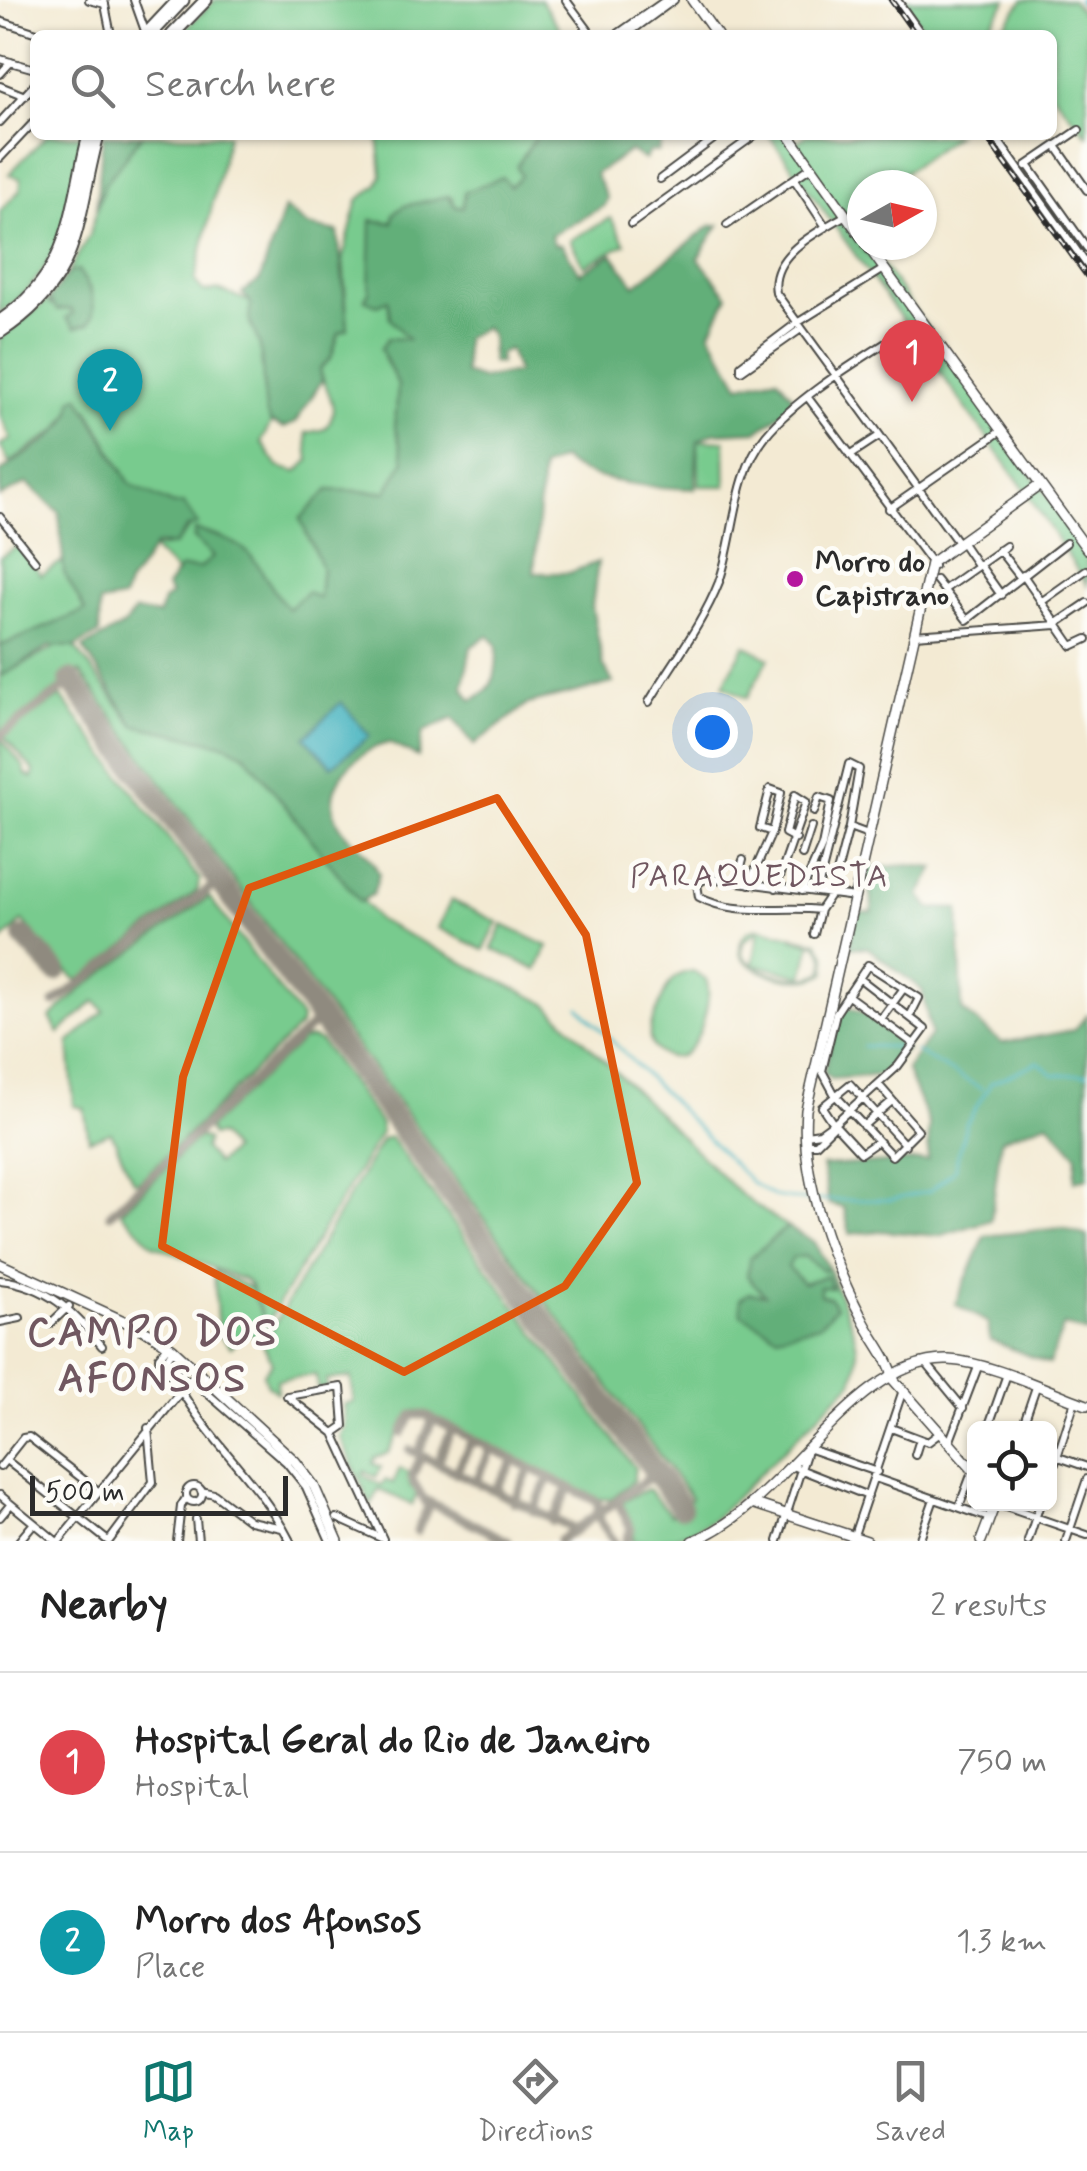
<!DOCTYPE html>
<style>
body{margin:0;font-family:Mynerve,sans-serif;background:#f2f2f2;color:#222}
.controls{position:absolute;right:30px;bottom:30px;display:grid;overflow:hidden;border-radius:15px;box-shadow:0 2px 8px #0004}
.controls button{width:90px;height:90px;display:grid;place-items:center;padding:0;border:0;border-bottom:2px solid #e0e0e0;background:#fff;color:#222;font:50px sans-serif}
.compass{position:absolute;left:847px;top:170px;width:90px;height:90px;border-radius:50%;background:#fff;box-shadow:0 2px 8px #0004;rotate:82deg}
.scale{position:absolute;left:30px;bottom:25px;width:258px;box-sizing:border-box;padding-left:10px;border:5px solid #2b2b2b;border-top:0;font-size:28px;line-height:35px;white-space:nowrap;color:#2b2b2b;-webkit-text-stroke:8px #fdfcf7;paint-order:stroke}
.you{position:absolute;left:712px;top:732px;width:35px;height:35px;margin:-25px;border:8px solid #fff;border-radius:50%;background:#1a73e8;box-shadow:0 0 0 15px #1a73e833}
.badge{display:grid;place-items:center;width:65px;height:65px;border-radius:50%;background:#0f766e;color:#fff;font-size:32px;font-weight:700}
.pin{position:absolute;translate:-50% -82px;filter:drop-shadow(0 2px 5px #0008)}
.pin::after{content:'';position:absolute;top:52px;width:35px;height:30px;background:inherit;clip-path:polygon(0 0,100% 0,50% 100%)}
.list{margin:0;padding:0;list-style:none}
h2{display:flex;justify-content:space-between;align-items:center;height:130px;margin:0;padding:0 40px;font-size:42px}
h2 small{font-size:32px;font-weight:400;color:#767676}
.list li{display:grid;grid-template-columns:65px 1fr auto;gap:30px;align-items:center;box-sizing:border-box;height:180px;padding:0 40px;border-top:2px solid #e0e0e0}
.list b{display:block;font-size:38px;white-space:nowrap}
.list p{margin:0;font-size:32px;white-space:nowrap;color:#767676}
.list em{font-size:32px;font-style:normal;color:#767676}
.icon{flex:none;width:55px;height:55px;fill:none;stroke:currentColor;stroke-width:2;stroke-linecap:round;stroke-linejoin:round}
.map{position:relative;flex:none;width:1087px;height:1541px;overflow:hidden}
.search{position:absolute;background:#fff;box-shadow:0 2px 8px #0004;left:30px;right:30px;top:30px;height:110px;display:flex;align-items:center;gap:25px;box-sizing:border-box;padding:0 35px;border-radius:15px;color:#767676;font-size:38px}
.sheet{height:490px;background:#fff}
nav{display:flex;justify-content:space-around;align-items:center;box-sizing:border-box;height:140px;border-top:2px solid #e0e0e0;background:#fff;font-size:28px;color:#767676}
nav a{display:grid;justify-items:center;gap:5px}
nav .on{color:#0f766e}
.map>svg:first-child{display:block}
.green{fill:#78cb8e;stroke:#527b5c;stroke-width:2.5;fill-rule:evenodd}
.forest{fill:#62af79;stroke:#466d52;stroke-width:2.5;fill-rule:evenodd}
.water{fill:#46b4c0;stroke:#387076;stroke-width:2.5}
.lines{fill:none;stroke-linecap:round;stroke-linejoin:round}
.stream{stroke:#46b4c0;stroke-width:2.5}
.river{stroke:#46b4c0;stroke-width:6}
.taxiway{stroke:#8f8a7f;stroke-width:9}
.runway{stroke:#8f8a7f;stroke-width:22}
.minor-casing{stroke:#494844;stroke-width:10}
.major-casing{stroke:#494844;stroke-width:12}
.highway-casing{stroke:#494844;stroke-width:15}
.minor{stroke:#fff;stroke-width:6}
.major{stroke:#fff;stroke-width:9}
.highway{stroke:#fff;stroke-width:11}
.rail-casing{stroke:#2b2b2b;stroke-width:6}
.rail{stroke:#fdfcf7;stroke-width:2.5;stroke-dasharray:8;stroke-linecap:butt}
.marked{fill:none;stroke:#df570e;stroke-width:8;stroke-linejoin:round}
.poi-dot{fill:#b5179e;stroke:#fdfcf7;stroke-width:4}
.labels{text-anchor:middle;dominant-baseline:central;stroke-width:9;stroke-linejoin:round;paint-order:stroke}
.poi-label{font-size:30px;font-weight:bold;fill:#2b2b2b;stroke:#fdfcf7;text-anchor:start}
.neighbourhood-label{font-size:32px;letter-spacing:2.5px;fill:#705760;stroke:#fdfcf7}
.district-label{font-size:40px;font-weight:bold;letter-spacing:2.5px;fill:#705760;stroke:#fdfcf7}
</style>
<div class="map">
<svg width="1087" height="1541" viewBox="0 0 1087 1541">
<rect width="100%" height="100%" fill="#fdfcf7"/>
<filter id="ink" filterUnits="userSpaceOnUse"><feTurbulence type="fractalNoise" baseFrequency=".01" numOctaves="2"/><feDisplacementMap in="SourceGraphic" scale="20" xChannelSelector="R" yChannelSelector="G"/><feConvolveMatrix kernelMatrix="1 2 1 2 8 2 1 2 1" color-interpolation-filters="sRGB"/></filter>
<filter id="wash" filterUnits="userSpaceOnUse"><feTurbulence type="fractalNoise" baseFrequency=".0048" numOctaves="4" result="noise"/><feDisplacementMap in="SourceGraphic" scale="40" xChannelSelector="R" yChannelSelector="G"/><feGaussianBlur stdDeviation="2.25" result="paint"/><feColorMatrix in="noise" values="0 0 0 0 0 0 0 0 0 0 0 0 0 0 0 0 0 1.4 0 .05"/><feComposite in="paint" operator="in"/></filter>
<g filter="url(#wash)">
<rect width="100%" height="100%" fill="#f3ead3"/>
<!-- green -->
<path class="green" d="M215,0H541L564,35H179Z
M902,0H1007L983,35H928Z
M1023,0H1072L1087,20V135L1052,93V35L998,34Z
M47,135H83C67,205 67,268 0,313V211L20,190L21,179L9,174Z
M142,135H228L195,281L203,292L218,290L252,302L250,325C272,349 256,394 271,423L261,442L278,467L297,472L309,461L306,433L325,429C343,408 325,392 320,369L331,358L339,333L348,329L343,257L358,200L377,186L382,175L378,135H537L517,166L522,176L510,187L464,207H456L451,197L393,223L381,221L369,292L365,298L380,303L389,300L409,340L384,358L398,385L395,427L405,461L386,492L328,490L319,599L299,600L288,609C248,560 264,546 194,538L214,557L200,568L176,572L152,549L174,545L195,522C178,499 149,500 130,484L88,408L73,407L59,429L9,463L0,445L11,439L0,415V338L49,299L50,305L93,316L91,290L78,270L68,273L89,235L104,185Z
M769,135H788L797,142L807,135H956L887,185H862V203L847,214L862,237V245H868L1087,551V585L1027,493Z
M611,218L625,244L584,266L570,240Z
M725,440L726,486H699L698,441Z
M20,545L41,575L61,562L85,611L0,646V557Z
M61,644L75,647L134,725L227,745L245,754L378,920L547,1004L741,1195L787,1227L750,1258L766,1296L741,1314L777,1335L836,1307L830,1298L820,1295L819,1287L832,1286L826,1276L803,1283L787,1267L792,1258L804,1256L823,1271L829,1269C841,1308 869,1341 852,1382L715,1518C687,1537 666,1541 633,1541L634,1528L621,1507L624,1500L648,1489L671,1515L691,1498L80,672L0,732V677Z
M745,645L769,658L747,698L723,685Z
M61,696L200,880L197,891L81,980L74,978L23,921L0,943V738L24,767L26,775L33,778L34,771L3,736Z
M209,897L301,1018L300,1026L140,1181H133L111,1132L89,1140L84,1108L74,1106L69,1043L104,1011L95,1001L59,1033L50,1018L83,988Z
M451,900L498,922L484,950L438,928Z
M503,925L548,946L537,970L492,949Z
M759,928L818,942L826,955V972C806,989 753,976 740,954C739,940 744,930 759,928ZM759,930L753,964L803,976L811,944L790,937L817,944L824,956V971C806,986 754,974 742,954L743,942Z
M693,971L706,979C713,996 701,1040 686,1052C674,1064 652,1054 650,1038C648,1027 657,1012 661,1001C668,984 673,973 693,971Z
M312,1038L320,1041L381,1124L380,1134L266,1325L251,1286L245,1280L153,1245L121,1212L199,1136L207,1140L204,1149L217,1164L232,1150L219,1135L211,1136L208,1128L302,1040Z
M390,1137L635,1468L633,1481L611,1499H600L416,1411L407,1418L388,1453L375,1458L373,1463L381,1467L376,1477L365,1471L363,1475L381,1485L385,1480L393,1483L400,1468L409,1473L410,1486L418,1492L412,1505L379,1489L371,1506L340,1436L345,1427L344,1404L354,1402L351,1377L326,1380L327,1388L318,1389L316,1375L277,1380V1392L267,1385L263,1374L272,1363L263,1344L382,1139Z
M214,1271L250,1288L268,1329L261,1338L256,1340L248,1331L231,1347L218,1334Z"/>
<!-- forest -->
<path class="forest" d="M103,135H142L104,185L96,209Z
M537,135H663L658,152L649,151L645,160L630,151L595,174L607,198L604,206L551,235L554,244L562,245L580,273L612,254L635,285L710,226L719,225L698,258L728,296L710,333L740,385L777,377L792,395L791,406L758,431L714,433L698,441L695,489C661,488 583,483 562,459L542,468L534,573H569L598,562L592,607L603,664L613,683L528,704L474,745L453,718L423,732L418,757L389,743C358,749 322,784 336,818C343,839 368,847 379,874L373,894L360,902L245,754L227,745L134,725L83,648L123,626L135,611L159,615L163,601L171,595L166,587L180,568H200L213,557L194,538L195,530C264,547 247,559 288,609L307,592L319,598L322,568L300,519L328,490L386,492L404,461L395,427L398,385L381,349L388,338L408,339L390,319L388,300L377,305L365,300L369,292L371,220L392,223L394,213L404,206L448,196L456,207H463L465,192L502,177L510,186L521,176L517,166ZM485,327L491,336L492,362L500,363L499,354L509,349L517,372L482,379L464,373L465,338ZM488,635L497,645C497,670 497,689 472,700L463,688L471,647Z
M284,208L308,226L338,232L348,329L339,333L331,358L320,369L322,381L295,423L284,428L271,423L266,413L260,346L249,319L251,302L242,293L260,280Z
M78,270C89,286 100,305 89,324L75,328L66,318L73,314L71,309L57,310L49,299L68,273Z
M79,396L130,484L173,505L184,504L198,525L188,527L174,545H156L128,585L123,599L100,603L99,634L75,647L50,646L0,677V646L85,611L64,573L59,512L27,483L0,497V473C21,453 75,434 72,400Z
M909,865L935,868L920,895L930,908L959,909L962,1010L1002,1043L1074,1030L1087,1015V1177L1075,1181L1077,1155L1048,1122L1001,1139L991,1220L939,1236L881,1231L850,1234L844,1208L829,1204L822,1166L928,1160L929,1124L906,1069L931,1035L922,990L868,948L850,947L856,912H872C874,895 864,885 868,868Z
M846,1006L866,1014L907,1049L883,1075L831,1079L824,1073L839,1012Z
M787,1227L814,1242L829,1269L824,1271L804,1256L793,1258L788,1267L803,1283L827,1276L832,1288L820,1287V1295L830,1298L836,1307L819,1325L777,1335L741,1314L740,1299L749,1293L765,1295L747,1276L750,1258Z
M1062,1228L1087,1236V1333L1064,1325L1049,1364L990,1340L988,1323L955,1304L985,1236Z"/>
<!-- water -->
<path class="water" d="M341,702L370,736L332,766L305,737Z"/>
<g class="lines">
<!-- stream -->
<path class="stream" d="M579,1007L751,1182L773,1196L799,1200H891L930,1191L954,1171L966,1124L991,1083L1038,1062L1054,1075L1087,1074
M863,1046L904,1047
M915,1051L982,1089"/>
<!-- river -->
<path class="river" d="M1080,0L1087,9"/>
<!-- taxiway -->
<path class="taxiway" d="M0,736L72,682
M54,1003L219,882
M110,1214L320,1018
M402,1433L412,1415H425L598,1502V1514
M410,1450L576,1530
M418,1454L433,1419
M437,1463L452,1429
M456,1473L470,1444L478,1442
M480,1485L477,1479L489,1454L487,1447
M500,1494L498,1485L514,1461
M425,1500L508,1541
M617,1500L631,1529L626,1541
M514,1502L530,1468
M533,1511L549,1478
M600,1514V1521L614,1541
M552,1521L569,1487
M417,1531L428,1507L411,1478L420,1459L426,1458
M559,1541L656,1473"/>
<!-- runway -->
<path class="runway" d="M70,680L681,1507
M24,937L56,971"/>
</g>
</g>
<g filter="url(#ink)">
<g class="lines">
<!-- minor casing -->
<g class="minor-casing">
<path id="minor" d="M89,0L105,4
M104,0L111,35
M134,0L145,31
M566,0L592,35
M897,0L922,35
M0,21L43,35
M142,35L175,0
M616,35L666,0
M626,35L674,0
M0,59L35,69
M0,74L11,62
M0,86L25,96
M0,122L35,84
M994,135L1087,265
M1056,146L1087,190
M0,158L35,121
M1028,165L1087,248
M1026,166L1079,130
M660,179L719,135
M794,179L826,227
M846,215C818,232 769,254 776,293L959,544
M631,224L755,135
M727,225L811,167
M741,371V365L797,323L884,269
M741,371L801,329
M809,399L934,566
M850,455L879,436
M889,509L1001,431
M0,517L35,561
M962,543L977,565
M999,550L1020,577
M979,564L1001,595
M1023,575L1072,646L1087,639
M936,580L967,620L1066,543
M945,589L1006,546
M1041,602L1086,570
M1056,624L1087,603
M914,635L1057,625
M649,702C672,664 703,623 719,582C736,534 733,476 766,435C801,392 874,352 921,320
M802,855L811,827
M743,860L740,871L752,878
M749,884L772,832L781,793L770,789L760,828L772,832
M776,888L806,802L795,795L785,833L796,839
M802,891L822,846L831,801L819,797L814,812
M817,892L849,764L859,769L849,827L868,834
M820,910C782,905 734,917 699,897L697,884L706,878L855,897
M814,934L820,910L832,892L849,827
M847,995L914,1044
M881,1019L904,988
M878,1084L918,1130L892,1156L835,1095L822,1071L836,1013L868,965L919,998L910,1016
M832,1122L822,1107L850,1084L905,1145
M836,1122L898,1066L925,1029L859,978
M836,1126L861,1153L877,1142
M863,1126L892,1101
M806,1135L820,1133L831,1125
M808,1144H816L833,1127
M0,1280C47,1285 73,1311 102,1346
M0,1322L20,1318
M50,1324L69,1306
M168,1346L159,1357L160,1366L184,1385
M173,1349L165,1362L187,1381
M926,1363L963,1408
M180,1389C212,1444 261,1484 290,1541
M287,1396L334,1433L383,1539
M288,1396L341,1387L344,1426L334,1433
M891,1428L928,1442L940,1433
M988,1428L1006,1377
M1022,1428L1036,1387
M949,1443L978,1367
M810,1449L877,1472
M1050,1454L1087,1467
M915,1455L920,1439
M6,1460L108,1541
M792,1466L868,1496
M0,1467L23,1438L29,1437L98,1491
M875,1478L989,1518
M1050,1479L1075,1401
M186 1494a8 8 0 1 1 16 0a8 8 0 1 1-16 0Z
M201,1491L214,1494L250,1521L282,1528
M0,1495L56,1541
M997,1504L1087,1535
M959,1507L974,1467
M0,1517L11,1504
M337,1518L381,1538
M196,1519L198,1541
M19,1541L34,1523
M59,1541L191,1379L286,1462L306,1487L330,1541
M109,1541L153,1482L148,1428
M177,1541L181,1506L186,1498
M778,1541L806,1454
M852,1541L903,1390
M919,1541L934,1499
M1028,1541L1040,1504
M1066,1541L1087,1479"/>
</g>
<!-- major casing -->
<g class="major-casing">
<path id="major" d="M692,0L717,35
M789,135L862,238
M867,245L1087,549
M0,1264L152,1334L173,1349L295,1461L314,1486L338,1541
M890,1376L974,1471
M894,1379C889,1357 872,1339 862,1318C831,1259 800,1178 806,1110L931,563L1040,485
M752,1503L867,1541
M693,1541C784,1507 854,1356 949,1360C989,1362 1048,1391 1087,1405
M981,1541L995,1504"/>
</g>
<!-- highway casing -->
<g class="highway-casing">
<path id="highway" d="M150,35L183,0
M172,35L206,0
M0,321C74,271 69,212 89,135
M0,332C84,278 75,219 98,135"/>
</g>
<!-- minor -->
<use href="#minor" class="minor"/>
<!-- major -->
<use href="#major" class="major"/>
<!-- highway -->
<use href="#highway" class="highway"/>
<!-- rail casing -->
<g class="rail-casing">
<path id="rail" d="M891,0L916,35
M985,135L1087,276"/>
</g>
<!-- rail -->
<use href="#rail" class="rail"/>
</g>
</g>
<!-- marked area -->
<path class="marked" d="M497,798L586,935L637,1183L565,1286L404,1372L162,1246L183,1077L249,888Z"/>
<!-- markers -->
<circle class="poi-dot" cx="795" cy="579" r="10"/>
<g class="labels">
<!-- poi labels -->
<g class="poi-label">
<text x="815" y="562">Morro do<tspan x="815" dy="34">Capistrano</tspan></text>
</g>
<!-- neighbourhood labels -->
<g class="neighbourhood-label">
<text x="760" y="877">PARAQUEDISTA</text>
</g>
<!-- district labels -->
<g class="district-label">
<text x="153" y="1334">CAMPO DOS<tspan x="153" dy="46">AFONSOS</tspan></text>
</g>
</g>
</svg>
<div class="controls">
<button><svg class="icon" aria-label="locate" viewBox="0 0 24 24"><circle cx="12" cy="12" r="6"/><path d="M12 2v4M12 18v4M2 12h4M18 12h4"/></svg></button>
</div>
<svg class="compass" viewBox="-18 -18 36 36"><path d="M0-13l5 13h-10z" fill="#e53935"/><path d="M0 13l5-13h-10z" fill="#767676"/></svg>
<div class="scale">500 m</div>
<div class="you"></div>
<div class="pin badge" style="left:912px;top:402px;background:#e0444e">1</div>
<div class="pin badge" style="left:110px;top:431px;background:#0f9aa8">2</div>
<div class="search"><svg class="icon" aria-label="search" viewBox="0 0 24 24"><circle cx="10" cy="10" r="6"/><path d="M15 15l6 6"/></svg>Search here</div>
</div>
<section class="sheet">
<h2>Nearby<small>2 results</small></h2>
<ul class="list">
<li><span class="badge" style="background:#e0444e">1</span><div><b>Hospital Geral do Rio de Janeiro</b><p>Hospital</p></div><em>750 m</em></li>
<li><span class="badge" style="background:#0f9aa8">2</span><div><b>Morro dos Afonsos</b><p>Place</p></div><em>1.3 km</em></li>
</ul>
</section>
<nav>
<a class="on"><svg class="icon" aria-label="map" viewBox="0 0 24 24"><path d="M3 6l6-2 6 2 6-2v14l-6 2-6-2-6 2zM9 4v14M15 6v14"/></svg>Map</a>
<a><svg class="icon" aria-label="directions" viewBox="0 0 24 24"><path d="M12 3l9 9-9 9-9-9zM9 14v-3h6M13 9l2 2-2 2"/></svg>Directions</a>
<a><svg class="icon" aria-label="saved" viewBox="0 0 24 24"><path d="M7 4h10v16l-5-4-5 4z"/></svg>Saved</a>
</nav>
